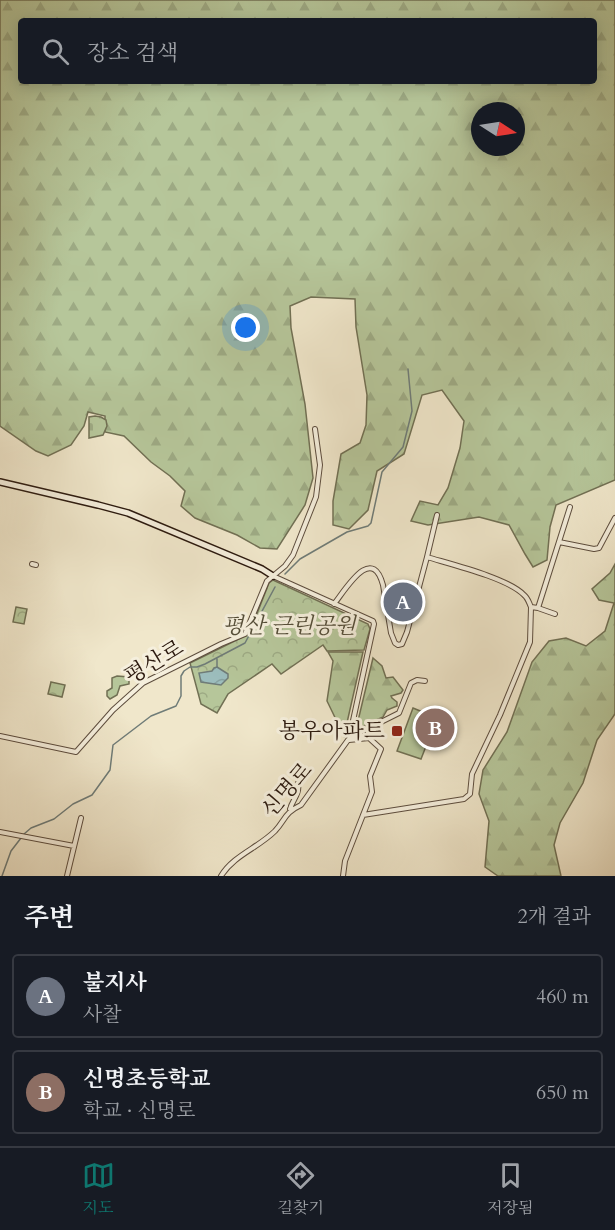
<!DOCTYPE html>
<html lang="ko">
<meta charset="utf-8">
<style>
body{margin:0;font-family:Cardo,"Noto Serif KR",serif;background:#20242c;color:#f1f3f6}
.compass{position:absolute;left:471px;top:102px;width:54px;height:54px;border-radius:50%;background:#171b24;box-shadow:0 3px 15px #0003;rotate:102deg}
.you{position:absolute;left:246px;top:328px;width:21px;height:21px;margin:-15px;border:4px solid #fff;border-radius:50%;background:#1a73e8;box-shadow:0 0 0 9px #1a73e833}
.badge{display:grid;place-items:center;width:39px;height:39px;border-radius:50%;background:#0f766e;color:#fff;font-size:20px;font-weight:700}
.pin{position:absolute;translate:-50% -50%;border:3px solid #fff;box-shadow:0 2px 6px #0006}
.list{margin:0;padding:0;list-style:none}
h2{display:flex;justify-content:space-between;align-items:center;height:78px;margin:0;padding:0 24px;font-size:26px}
h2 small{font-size:20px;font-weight:400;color:#9ea1a6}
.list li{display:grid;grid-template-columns:39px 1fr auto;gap:18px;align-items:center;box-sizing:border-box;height:84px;margin:0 12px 12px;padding:0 12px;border:2px solid #363941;border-radius:6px}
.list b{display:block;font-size:22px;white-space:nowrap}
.list p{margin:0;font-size:20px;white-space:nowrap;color:#9ea1a6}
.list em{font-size:20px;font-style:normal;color:#9ea1a6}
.icon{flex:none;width:33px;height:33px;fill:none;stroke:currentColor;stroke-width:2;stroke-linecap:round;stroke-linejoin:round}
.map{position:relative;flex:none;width:615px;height:876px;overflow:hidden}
.search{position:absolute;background:#171b24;box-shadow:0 3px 15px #0003;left:18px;right:18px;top:18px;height:66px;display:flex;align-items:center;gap:15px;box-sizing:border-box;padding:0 21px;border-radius:6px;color:#9ea1a6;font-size:22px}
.sheet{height:270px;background:#171b24}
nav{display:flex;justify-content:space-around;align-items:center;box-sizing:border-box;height:84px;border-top:2px solid #363941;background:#171b24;font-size:16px;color:#9ea1a6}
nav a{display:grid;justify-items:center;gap:3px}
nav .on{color:#0f766e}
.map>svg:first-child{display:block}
.grass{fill:#b6c69a;stroke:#717054;stroke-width:1.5}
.forest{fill:url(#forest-firs);stroke:#717054;stroke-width:1.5;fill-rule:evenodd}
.cemetery{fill:url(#cemetery-stones);stroke:#717054;stroke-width:1.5}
.park{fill:url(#park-crowns);stroke:#717054;stroke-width:1.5}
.water{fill:url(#water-waves);stroke:#6f7c78;stroke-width:1.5}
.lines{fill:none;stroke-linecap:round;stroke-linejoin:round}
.stream{stroke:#6f7c78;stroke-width:1.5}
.street-casing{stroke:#5d4d3e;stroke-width:6}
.secondary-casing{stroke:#2c1a0f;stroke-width:8}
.street{stroke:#f5efdd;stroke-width:4}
.secondary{stroke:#f5efdd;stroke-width:5}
.poi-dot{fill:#8f2418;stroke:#f5efdd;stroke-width:2}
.labels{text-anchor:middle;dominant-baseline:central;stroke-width:6;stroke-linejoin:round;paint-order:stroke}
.park-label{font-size:22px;font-style:italic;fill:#554e39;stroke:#f5efdd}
.street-label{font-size:22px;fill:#2c1a0f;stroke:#f5efdd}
.poi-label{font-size:22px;fill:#2c1a0f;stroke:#f5efdd;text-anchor:end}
</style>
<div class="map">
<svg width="615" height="876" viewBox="0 0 615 876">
<defs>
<pattern id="forest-firs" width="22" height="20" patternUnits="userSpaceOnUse" patternTransform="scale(1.5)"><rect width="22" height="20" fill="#b6c69a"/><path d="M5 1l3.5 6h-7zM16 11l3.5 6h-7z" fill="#9daa84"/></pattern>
<pattern id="cemetery-stones" width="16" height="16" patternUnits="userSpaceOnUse" patternTransform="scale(1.5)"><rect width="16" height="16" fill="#b6c69a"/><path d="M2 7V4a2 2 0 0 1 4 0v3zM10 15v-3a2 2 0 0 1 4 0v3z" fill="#9daa84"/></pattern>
<pattern id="park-crowns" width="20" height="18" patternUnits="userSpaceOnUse" patternTransform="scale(1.5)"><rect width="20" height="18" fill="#b6c69a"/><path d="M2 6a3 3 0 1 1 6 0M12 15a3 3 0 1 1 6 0" fill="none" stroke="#9daa84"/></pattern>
<pattern id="water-waves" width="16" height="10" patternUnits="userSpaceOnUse" patternTransform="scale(1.5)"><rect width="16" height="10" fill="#9cbebe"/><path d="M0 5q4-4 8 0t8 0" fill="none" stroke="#87a3a2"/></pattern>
</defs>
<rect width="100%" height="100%" fill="#f0e7cb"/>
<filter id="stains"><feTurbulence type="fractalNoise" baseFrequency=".00333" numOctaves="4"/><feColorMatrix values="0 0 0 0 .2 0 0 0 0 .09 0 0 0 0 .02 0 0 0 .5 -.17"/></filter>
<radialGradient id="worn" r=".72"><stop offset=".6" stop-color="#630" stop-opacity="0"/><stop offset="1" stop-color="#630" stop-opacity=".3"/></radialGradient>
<!-- grass -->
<path class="grass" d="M117,676L129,677V684L120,686L117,695L110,699L107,696V691L112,688V678Z
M413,708L437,718L421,759L397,751Z"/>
<!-- forest -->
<path class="forest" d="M0,0H615V480L556,505L550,527L547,560L533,567L525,554L509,525L479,517L428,525L411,521L420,501L438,505L448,488L460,448L464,421L442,390L422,395L404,454L377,471L368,510L349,529L333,525V501L341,454L360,443L366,425L367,395L356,327L355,299L311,297L290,306L291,328L305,404L313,478L305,505L277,549L260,548L237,535L195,518L181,506L185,491L170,476L151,462L124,436L105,432V416L88,412L84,426L71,445L48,456L36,451L0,426ZM21,21H594V81H21ZM480,111H516V147H480Z
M615,564V714L597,740L583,783L560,823L554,845L561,876H498L485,867L489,821L479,794L483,770L507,732L532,662L549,641L566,638L586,646L605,631L614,603L599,600L592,589L610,573Z
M328,652H363L344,736L327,701L333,661Z
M373,658L382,666L386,678L393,677L403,690L401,693L391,696L392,698L397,702V706L387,710L383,717L359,728L357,725Z"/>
<!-- cemetery -->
<path class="cemetery" d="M95,416L101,417L106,420L107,426L103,435L89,438V417Z"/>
<!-- park -->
<path class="park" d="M273,580L368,624L370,629L364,650L327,651L323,645L281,674L272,664L228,694L217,713L201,704L190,663L249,634L269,583Z
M16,607L27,609L24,624L13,622Z
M51,682L65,685L62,697L48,694Z"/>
<!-- water -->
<path class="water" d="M217,667L228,674V678L221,685L201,682L199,673L212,671L214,668Z"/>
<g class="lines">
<!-- stream -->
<path class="stream" d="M285,574L300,559L347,532L368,526L371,523L382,472L403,447L412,411L408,369
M217,667V659
M24,834L31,828L54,819L73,804L92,795L110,770L113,745L151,716L176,706L181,696V676L184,671L190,667H197L205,664L245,643L275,587
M2,876L11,851L21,838"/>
<!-- street casing -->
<g class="street-casing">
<path id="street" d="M437,515L427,557C450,564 508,578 524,595C528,598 529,603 531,607L538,608L555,614
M559,542L594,549L599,548L615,518
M32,564L36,565
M273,576L373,621L374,624L349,739
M334,604C346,589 372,544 383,585L391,633L395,643L398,645L402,644L407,632L427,557
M538,608L570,507
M0,736L76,752L113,710L143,683L221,644L245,634L267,581L285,566L293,555L316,497L320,465L315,429
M290,809C293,799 300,794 298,783
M363,815L464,799L470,794L472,774L500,715L530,642L531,607
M0,832L74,846
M67,876L81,818
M221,876C234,855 258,848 275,831C286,819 284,813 301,805L348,740L355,735L399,713L411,683L417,680L425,681
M343,876L345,861L372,792L370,776L381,749L369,738L349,740"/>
</g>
<!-- secondary casing -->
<g class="secondary-casing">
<path id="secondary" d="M0,482L98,505L128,513L262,569L273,576"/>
</g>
<!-- street -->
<use href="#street" class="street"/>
<!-- secondary -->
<use href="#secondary" class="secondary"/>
</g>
<!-- markers -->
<rect class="poi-dot" x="391" y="725" width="12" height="12" rx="3"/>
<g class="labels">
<!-- park labels -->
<g class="park-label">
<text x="289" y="626">평산 근린공원</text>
</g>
<!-- street labels -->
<g class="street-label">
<text transform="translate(154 662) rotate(-31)">평산로</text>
<text transform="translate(287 790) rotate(-49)">신명로</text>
</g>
<!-- poi labels -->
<g class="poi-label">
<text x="385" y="731">봉우아파트</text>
</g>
</g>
<rect width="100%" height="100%" filter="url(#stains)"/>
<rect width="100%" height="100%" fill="url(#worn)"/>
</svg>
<svg class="compass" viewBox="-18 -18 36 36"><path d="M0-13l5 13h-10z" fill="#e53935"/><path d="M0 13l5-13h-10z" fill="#9ea1a6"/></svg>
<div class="you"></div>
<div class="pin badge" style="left:403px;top:602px;background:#6b7280">A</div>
<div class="pin badge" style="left:435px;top:728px;background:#8d6e63">B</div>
<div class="search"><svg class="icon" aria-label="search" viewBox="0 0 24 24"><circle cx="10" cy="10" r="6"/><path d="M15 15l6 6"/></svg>장소 검색</div>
</div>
<section class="sheet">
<h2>주변<small>2개 결과</small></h2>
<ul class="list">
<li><span class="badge" style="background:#6b7280">A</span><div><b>불지사</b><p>사찰</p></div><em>460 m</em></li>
<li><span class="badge" style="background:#8d6e63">B</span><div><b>신명초등학교</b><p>학교 · 신명로</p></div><em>650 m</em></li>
</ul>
</section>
<nav>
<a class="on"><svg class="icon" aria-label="map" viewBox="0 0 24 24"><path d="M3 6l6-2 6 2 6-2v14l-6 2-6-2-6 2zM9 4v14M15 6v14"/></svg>지도</a>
<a><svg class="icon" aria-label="directions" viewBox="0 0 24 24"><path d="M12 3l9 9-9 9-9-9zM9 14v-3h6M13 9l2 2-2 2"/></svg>길찾기</a>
<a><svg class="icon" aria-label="saved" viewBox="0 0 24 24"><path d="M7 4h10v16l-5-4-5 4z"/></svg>저장됨</a>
</nav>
